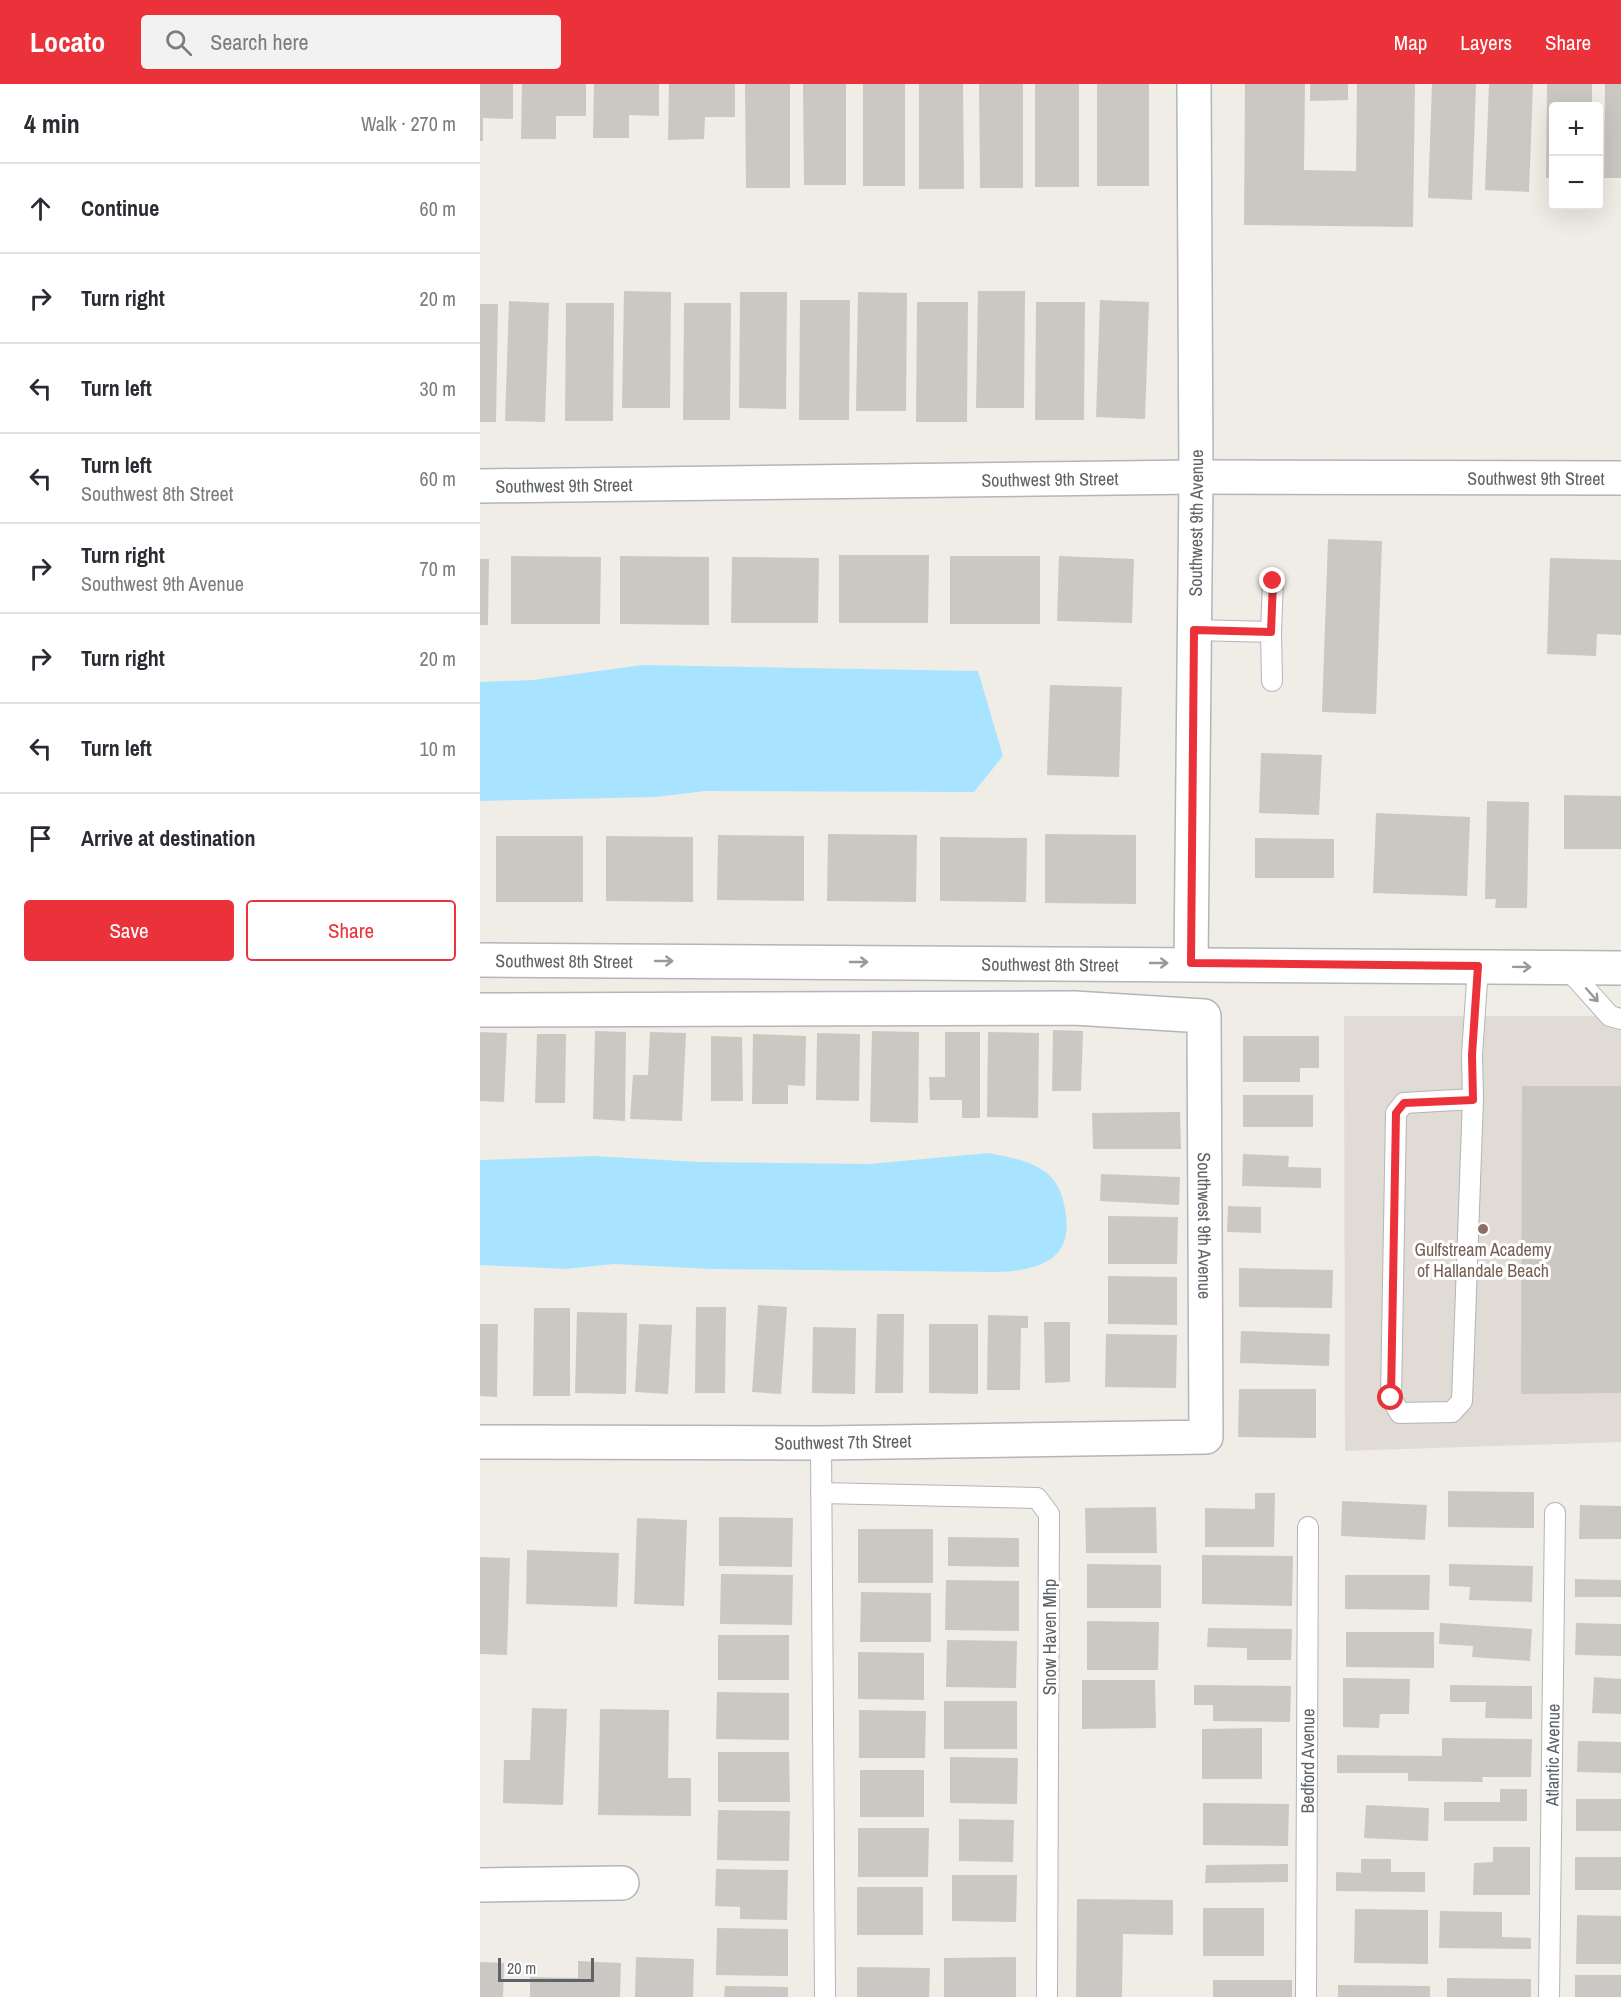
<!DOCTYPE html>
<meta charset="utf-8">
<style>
body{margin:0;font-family:"Archivo Narrow",sans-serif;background:#f2f2f3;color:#2b2b33}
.controls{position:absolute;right:18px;top:18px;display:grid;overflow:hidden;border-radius:6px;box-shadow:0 6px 24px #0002}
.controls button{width:54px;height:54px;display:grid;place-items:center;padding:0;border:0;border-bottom:2px solid #e1e1e2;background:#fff;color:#2b2b33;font:30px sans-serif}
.scale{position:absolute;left:18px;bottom:15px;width:96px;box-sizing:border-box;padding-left:6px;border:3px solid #5e6367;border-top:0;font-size:16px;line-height:21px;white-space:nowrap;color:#5e6367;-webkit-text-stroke:4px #fff;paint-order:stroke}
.stop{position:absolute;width:18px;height:18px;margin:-14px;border:4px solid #eb323a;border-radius:50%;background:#fff}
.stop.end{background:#eb323a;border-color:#fff;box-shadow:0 2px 6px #0008}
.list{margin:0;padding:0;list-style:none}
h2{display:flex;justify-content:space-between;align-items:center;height:78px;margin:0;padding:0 24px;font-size:26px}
h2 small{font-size:20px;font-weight:400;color:#7c7c81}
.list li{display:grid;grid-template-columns:39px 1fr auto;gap:18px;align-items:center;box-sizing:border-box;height:90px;padding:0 24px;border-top:2px solid #e1e1e2}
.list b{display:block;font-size:22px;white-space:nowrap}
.list p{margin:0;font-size:20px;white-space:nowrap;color:#7c7c81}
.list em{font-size:20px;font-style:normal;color:#7c7c81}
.actions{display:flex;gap:12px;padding:18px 24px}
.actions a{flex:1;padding:14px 0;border:2px solid #eb323a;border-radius:6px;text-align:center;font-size:21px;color:#eb323a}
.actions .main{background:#eb323a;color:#fff}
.icon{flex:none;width:33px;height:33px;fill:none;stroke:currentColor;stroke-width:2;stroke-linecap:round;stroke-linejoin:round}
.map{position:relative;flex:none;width:1141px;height:1913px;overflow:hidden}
header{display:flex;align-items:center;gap:36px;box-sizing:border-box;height:84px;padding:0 30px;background:#eb323a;color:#fff}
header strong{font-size:28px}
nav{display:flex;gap:33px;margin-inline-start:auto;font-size:21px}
.search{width:420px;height:54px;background:#f2f2f3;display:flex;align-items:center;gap:15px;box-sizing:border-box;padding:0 21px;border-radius:6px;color:#7c7c81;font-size:22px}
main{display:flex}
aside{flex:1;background:#fff}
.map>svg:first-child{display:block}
.education{fill:#e0dcd5}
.water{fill:#a8e4ff}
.building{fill:#cbc8c3}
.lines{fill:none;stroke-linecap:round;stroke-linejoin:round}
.lane-casing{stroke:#b2b5b9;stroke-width:22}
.street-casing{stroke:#b2b5b9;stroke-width:36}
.lane{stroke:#fff;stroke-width:20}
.street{stroke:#fff;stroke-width:33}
.oneway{stroke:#969a9c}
.route{stroke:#eb323a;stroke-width:8}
.education-dot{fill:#8d6e63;stroke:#fff;stroke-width:2}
.labels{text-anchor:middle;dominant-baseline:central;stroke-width:6;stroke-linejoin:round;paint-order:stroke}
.street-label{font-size:18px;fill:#5e6367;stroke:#fff}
.education-label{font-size:18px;fill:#785e54;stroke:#fff}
</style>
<header>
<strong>Locato</strong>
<div class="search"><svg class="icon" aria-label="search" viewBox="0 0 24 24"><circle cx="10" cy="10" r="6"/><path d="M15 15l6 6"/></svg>Search here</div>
<nav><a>Map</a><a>Layers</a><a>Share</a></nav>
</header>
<main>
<aside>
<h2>4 min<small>Walk · 270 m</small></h2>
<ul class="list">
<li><svg class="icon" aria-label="ahead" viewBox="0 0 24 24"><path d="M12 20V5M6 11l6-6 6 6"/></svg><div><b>Continue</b></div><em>60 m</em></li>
<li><svg class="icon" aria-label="right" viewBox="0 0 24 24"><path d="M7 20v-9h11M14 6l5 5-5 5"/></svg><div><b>Turn right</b></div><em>20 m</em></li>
<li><svg class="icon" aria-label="left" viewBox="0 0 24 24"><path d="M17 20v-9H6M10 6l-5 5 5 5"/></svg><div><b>Turn left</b></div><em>30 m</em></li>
<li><svg class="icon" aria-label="left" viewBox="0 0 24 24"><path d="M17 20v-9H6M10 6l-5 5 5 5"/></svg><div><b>Turn left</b><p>Southwest 8th Street</p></div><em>60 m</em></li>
<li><svg class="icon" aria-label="right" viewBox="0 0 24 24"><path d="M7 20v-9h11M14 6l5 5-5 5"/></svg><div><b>Turn right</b><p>Southwest 9th Avenue</p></div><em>70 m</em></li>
<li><svg class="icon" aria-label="right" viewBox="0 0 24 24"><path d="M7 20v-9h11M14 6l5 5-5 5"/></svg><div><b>Turn right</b></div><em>20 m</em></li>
<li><svg class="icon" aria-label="left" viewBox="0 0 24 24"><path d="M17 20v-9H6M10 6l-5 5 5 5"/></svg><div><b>Turn left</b></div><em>10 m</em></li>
<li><svg class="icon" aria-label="arrive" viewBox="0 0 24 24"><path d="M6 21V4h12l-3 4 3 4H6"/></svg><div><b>Arrive at destination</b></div></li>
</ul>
<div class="actions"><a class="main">Save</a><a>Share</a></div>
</aside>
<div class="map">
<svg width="1141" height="1913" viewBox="0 0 1141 1913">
<rect width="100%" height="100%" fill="#f0ede7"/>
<!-- education -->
<path class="education" d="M864,932H1141V1358L865,1367Z"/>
<!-- water -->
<path class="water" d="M162,581L498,587L523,672L494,708L225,707L176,713L0,717V598L53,596Z
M509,1069C530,1074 554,1076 570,1092C579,1101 583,1113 585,1125C595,1176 560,1186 517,1188L230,1185L134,1180L85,1185L0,1181V1076L114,1072L220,1078L389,1080Z"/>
<!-- building -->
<path class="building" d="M0,0H33V35L3,34V57H0Z
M42,0H106V32H76V55H41Z
M114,0H179V32L149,31V54H113Z
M189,0H255V33H225L224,55L188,56Z
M265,0H310V104H266Z
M323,0H366V101H324Z
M383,0H425V102H383Z
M439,0H483L484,105H439Z
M499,0H543V104H500Z
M555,0H599V103H555Z
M617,0H669V102H617Z
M765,0H825L824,86L876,87L877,0H935L933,143L764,141Z
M830,0H868V16L830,17Z
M952,0H996L992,116L948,114Z
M1009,0H1053L1049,108L1005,106Z
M1067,0H1112V22H1074V94H1066Z
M1125,0H1141V94H1124Z
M144,207L191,208L190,324H142Z
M498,207H545L544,324H496Z
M260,208H307L306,325L259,324Z
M378,208L427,209L426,327H376Z
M320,216H370L369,336H319Z
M620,216L669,218L665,335L616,333Z
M29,217L69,219L65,338L25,337Z
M437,218H488L487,338H436Z
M556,218H605L604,336H555Z
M86,219H134L133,337H85Z
M204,219H251L250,336H203Z
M0,220H18L16,338H0Z
M848,455L902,457L896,630L842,628Z
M359,471H449L448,539H359Z
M31,472L121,473L120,540H31Z
M140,472L229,473V541L140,540Z
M470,472H560V540H470Z
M579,472L654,475L652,539L577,537Z
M252,473L339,474L338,539H251Z
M1070,474L1141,476V551L1117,550L1116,572L1067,570Z
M0,475H9L8,541H0Z
M570,601L642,603L639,693L567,691Z
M781,669L842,671L839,731L779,729Z
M1084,711L1141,712V765H1084Z
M1007,717L1049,718L1047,824H1015L1016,815H1005Z
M896,729L990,733L987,812L893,809Z
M348,750L437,751L436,818L347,817Z
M565,750L656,751V820L565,819Z
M238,751L324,752V817L237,816Z
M16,752H103V818H16Z
M126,752L213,753V818L126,817Z
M460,753L547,754L546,818L460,817Z
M775,754L854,755V794H775Z
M573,946L603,947L601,1007H572Z
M115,947L146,948L145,1037L113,1035Z
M392,947L439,948L438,1039L390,1038Z
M0,948L27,949L24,1018L0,1017Z
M170,948L206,949L202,1037L150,1035L153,991H168Z
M465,948H500V1034H482V1016H450L449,993H465Z
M508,948L559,949L558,1034L507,1033Z
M337,949L380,950L379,1017L336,1016Z
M57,950H86L85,1019H55Z
M273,950L326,952L325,1002L308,1001V1020H272Z
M231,952L262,953L263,1017H231Z
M763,952H839V984H820V998H763Z
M1042,1002H1141V1309L1041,1310Z
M763,1011H833V1043H763Z
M700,1028L701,1065H613L612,1029Z
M763,1070L809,1072L808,1083L841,1084V1104L762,1102Z
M621,1090L700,1093L699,1121L620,1117Z
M748,1122L781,1123V1149L747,1148Z
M628,1132L698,1133L697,1180H628Z
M759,1184L853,1186L852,1224L759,1223Z
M628,1192L697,1193V1241L628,1240Z
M278,1221L307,1223L301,1310L272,1308Z
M216,1223H246L245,1309H215Z
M54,1224H90V1312H53Z
M97,1228L147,1229L146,1310L95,1309Z
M397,1230H424L423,1309H395Z
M508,1231L548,1232V1244H541L540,1306H507Z
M564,1238H590V1298L565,1299Z
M0,1240H18L17,1313L0,1312Z
M159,1240L192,1241L188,1310L155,1308Z
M449,1240H498V1310L449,1309Z
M333,1243L376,1244L375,1310L332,1309Z
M761,1247L850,1250L849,1282L760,1279Z
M626,1250L697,1251L696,1304L625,1303Z
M759,1305H836V1354L758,1353Z
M968,1407L1054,1408V1444L968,1443Z
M775,1409H795L794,1463H725V1424L775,1425Z
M862,1417L947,1421L945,1456L861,1452Z
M1100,1421L1141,1422V1455H1099Z
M676,1423L677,1469H606L605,1424Z
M239,1433L313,1434L312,1483L239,1482Z
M157,1434L207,1436L204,1522L154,1520Z
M378,1445H453V1499H378Z
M468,1453L539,1454V1483L468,1482Z
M47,1466L139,1469L137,1523L46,1520Z
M722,1471L813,1472L812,1522L722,1520Z
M0,1473L30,1474L27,1571L0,1570Z
M607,1480L681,1481V1524H607Z
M969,1480L1053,1482L1052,1518L989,1516L990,1503L969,1502Z
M241,1490L313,1491L312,1541L240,1540Z
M865,1491H950L949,1526L865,1525Z
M1095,1495L1141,1496V1513H1095Z
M466,1496L539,1497V1547L465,1546Z
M381,1508L451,1509V1558H380Z
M607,1537L679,1538L678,1586H607Z
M960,1539L1052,1545L1050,1577L992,1573L993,1562L959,1560Z
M1096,1539L1141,1540V1572L1095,1571Z
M728,1544L812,1545L811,1576H767V1564L727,1563Z
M866,1548H954V1584L866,1583Z
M238,1551H309V1596H238Z
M467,1556L537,1557L536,1604L466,1603Z
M378,1568L444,1569V1616L378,1615Z
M1114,1593L1141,1595V1630L1112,1629Z
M863,1594L930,1595L929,1630H900L899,1644L863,1643Z
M602,1596H675L676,1644L602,1645Z
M714,1601L811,1602L810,1638L733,1637V1621H714Z
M970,1601L1052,1602V1635L1005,1634L1006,1618H970Z
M237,1608L309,1609V1656L236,1655Z
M464,1617H537V1665H464Z
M52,1624L87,1625L83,1721L23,1719L24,1676H50Z
M120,1625L189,1626L188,1694H211V1732L118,1731Z
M379,1626L446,1627L445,1674H379Z
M782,1644V1695H722V1645Z
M962,1654L1052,1655L1051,1693H1002L1003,1698L928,1697V1689H857V1671L962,1672Z
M1098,1657L1141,1658V1689L1097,1688Z
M238,1668H309L310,1718H238Z
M470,1673L538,1674L537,1720L470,1719Z
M380,1686H444V1733H380Z
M1020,1705H1047V1737H964V1718H1020Z
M1096,1715H1141V1747H1096Z
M723,1719L809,1720L808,1762L723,1761Z
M886,1721L949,1724L948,1757L884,1754Z
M238,1726L310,1727L309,1777L237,1776Z
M479,1735L534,1736L533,1778L479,1777Z
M378,1744H449L448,1793H378Z
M1013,1763H1050V1811H993L994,1779L1013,1778Z
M1095,1773H1141V1806H1095Z
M881,1775H911V1788H945V1808L856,1807V1788L881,1789Z
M808,1780V1798L725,1799L726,1781Z
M236,1785L308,1786L307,1836L260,1835V1823L235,1822Z
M472,1791H537L536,1838L472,1837Z
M377,1803H443V1851H377Z
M597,1815L693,1816V1851L643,1850L642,1913H596Z
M723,1824H784V1872H723Z
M875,1825L948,1826V1880L874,1879Z
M960,1827L1022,1828V1853L1051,1854V1865L959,1864Z
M1097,1831L1141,1832V1880H1096Z
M237,1844L308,1845V1892L236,1891Z
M156,1873L214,1875L213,1913H155Z
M536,1873V1913H464V1874Z
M98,1877L141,1879L140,1913H50V1893L98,1894Z
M0,1878L24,1879L23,1913H0Z
M377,1883L450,1884L449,1913H377Z
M1095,1891H1141V1913H1095Z
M967,1894L1051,1895V1913H967Z
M733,1896H812V1913H733Z
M858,1901L950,1902V1913H858Z
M245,1902L308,1903V1913H244Z"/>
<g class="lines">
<!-- lane casing -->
<g class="lane-casing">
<g id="lane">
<path d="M714,546L791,548L792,597"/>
<path d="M791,548L793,497"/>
<path d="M1086,883L1130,932L1141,935"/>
<path d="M993,1015L924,1019L916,1029L911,1314L920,1329L972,1328L982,1317L993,1015L992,971L998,882"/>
<path d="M341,1359L345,1913"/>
<path d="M341,1409L557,1414L569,1430L567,1913"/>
<path id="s1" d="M826,1913L828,1443"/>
<path id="s2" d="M1069,1913L1075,1429"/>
</g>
</g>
<!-- street casing -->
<g class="street-casing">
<g id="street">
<path id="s3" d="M0,402L716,393L1141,394"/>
<path id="s4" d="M0,876L1141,884"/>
<path id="s5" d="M711,879L716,393L714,0"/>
<path id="s6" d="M0,926L594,924L724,932L726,1353L341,1359L0,1358"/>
<path d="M0,1801L142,1799"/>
</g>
</g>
<!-- lane -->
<use href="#lane" class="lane"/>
<!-- street -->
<use href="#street" class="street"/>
</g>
<!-- one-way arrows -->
<defs><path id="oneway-shaft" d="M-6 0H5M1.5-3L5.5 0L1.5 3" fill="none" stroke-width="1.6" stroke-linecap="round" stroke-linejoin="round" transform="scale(1.5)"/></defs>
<g class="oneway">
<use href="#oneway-shaft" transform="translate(184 877)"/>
<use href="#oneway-shaft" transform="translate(379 878)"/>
<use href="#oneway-shaft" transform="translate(679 879)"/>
<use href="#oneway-shaft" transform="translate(1042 883) rotate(1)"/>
<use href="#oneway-shaft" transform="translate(1112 911) rotate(48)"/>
</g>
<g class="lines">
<!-- route -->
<path class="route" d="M793,497L791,548L714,546L711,879L998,882L992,971L993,1016L924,1019L916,1029L911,1314"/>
</g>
<!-- markers -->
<circle class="education-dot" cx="1003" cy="1145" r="6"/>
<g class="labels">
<!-- street labels -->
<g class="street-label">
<text stroke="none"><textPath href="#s3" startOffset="1056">Southwest 9th Street</textPath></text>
<text stroke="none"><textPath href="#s3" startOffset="570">Southwest 9th Street</textPath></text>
<text stroke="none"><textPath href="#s3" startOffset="84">Southwest 9th Street</textPath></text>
<text stroke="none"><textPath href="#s5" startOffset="440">Southwest 9th Avenue</textPath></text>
<text stroke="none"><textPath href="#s4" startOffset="84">Southwest 8th Street</textPath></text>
<text stroke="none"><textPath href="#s4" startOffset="570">Southwest 8th Street</textPath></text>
<text stroke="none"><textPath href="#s6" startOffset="934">Southwest 9th Avenue</textPath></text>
<text transform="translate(363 1358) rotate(-1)">Southwest 7th Street</text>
<text transform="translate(569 1553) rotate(-90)">Snow Haven Mhp</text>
<text stroke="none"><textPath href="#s2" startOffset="242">Atlantic Avenue</textPath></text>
<text stroke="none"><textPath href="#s1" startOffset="236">Bedford Avenue</textPath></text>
</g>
<!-- education labels -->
<g class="education-label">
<text x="1003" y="1165">Gulfstream Academy<tspan x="1003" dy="21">of Hallandale Beach</tspan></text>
</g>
</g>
</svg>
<div class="controls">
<button>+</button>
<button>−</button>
</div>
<div class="scale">20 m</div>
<div class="stop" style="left:911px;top:1314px"></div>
<div class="stop end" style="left:793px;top:497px"></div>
</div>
</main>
